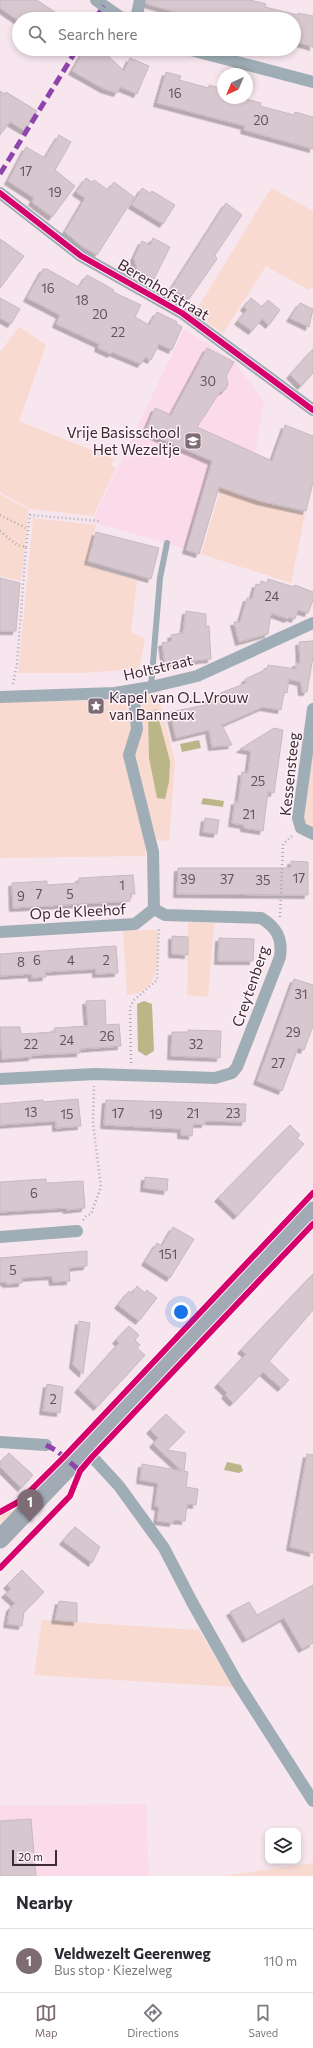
<!DOCTYPE html>
<meta charset="utf-8">
<style>
body{margin:0;font-family:Commissioner,sans-serif;background:#f7f7f7;color:#2b2b33}
.controls{position:absolute;right:12px;bottom:12px;display:grid;overflow:hidden;border-radius:8px;box-shadow:0 2px 6px #0003}
.controls button{width:36px;height:36px;display:grid;place-items:center;padding:0;border:0;border-bottom:1px solid #e1e1e2;background:#fff;color:#2b2b33;font:20px sans-serif}
.compass{position:absolute;left:217px;top:68px;width:36px;height:36px;border-radius:50%;background:#fff;box-shadow:0 2px 6px #0003;rotate:224deg}
.scale{position:absolute;left:12px;bottom:10px;width:45px;box-sizing:border-box;padding-left:4px;border:2px solid #3d2a33;border-top:0;font-size:11px;line-height:14px;white-space:nowrap;color:#3d2a33;-webkit-text-stroke:3px #fef3f8;paint-order:stroke}
.you{position:absolute;left:181px;top:1312px;width:14px;height:14px;margin:-10px;border:3px solid #fff;border-radius:50%;background:#1a73e8;box-shadow:0 0 0 6px #1a73e833}
.badge{display:grid;place-items:center;width:26px;height:26px;border-radius:50%;background:#7e6c74;color:#fff;font-size:13px;font-weight:700}
.pin{position:absolute;translate:-50% -33px;filter:drop-shadow(0 1px 2px #0008)}
.pin::after{content:'';position:absolute;top:21px;width:14px;height:12px;background:inherit;clip-path:polygon(0 0,100% 0,50% 100%)}
.list{margin:0;padding:0;list-style:none}
h2{display:flex;justify-content:space-between;align-items:center;height:52px;margin:0;padding:0 16px;font-size:17px}
h2 small{font-size:13px;font-weight:400;color:#7c7c81}
.list li{display:grid;grid-template-columns:26px 1fr auto;gap:12px;align-items:center;box-sizing:border-box;height:64px;padding:0 16px;border-top:1px solid #e1e1e2}
.list b{display:block;font-size:15px;white-space:nowrap}
.list p{margin:0;font-size:13px;white-space:nowrap;color:#7c7c81}
.list em{font-size:13px;font-style:normal;color:#7c7c81}
.icon{flex:none;width:22px;height:22px;fill:none;stroke:currentColor;stroke-width:2;stroke-linecap:round;stroke-linejoin:round}
.map{position:relative;flex:none;width:313px;height:1876px;overflow:hidden}
.search{position:absolute;background:#fff;box-shadow:0 2px 6px #0003;left:12px;right:12px;top:12px;height:44px;display:flex;align-items:center;gap:10px;box-sizing:border-box;padding:0 14px;border-radius:22px;color:#7c7c81;font-size:15px}
.sheet{height:116px;background:#fff}
nav{display:flex;justify-content:space-around;align-items:center;box-sizing:border-box;height:56px;border-top:1px solid #e1e1e2;background:#fff;font-size:11px;color:#7c7c81}
nav a{display:grid;justify-items:center;gap:2px}
nav .on{color:#7e6c74}
.map>svg:first-child{display:block}
.built{fill:#fbdae9}
.green{fill:#f9dad1}
.water{fill:#bab688}
.building{fill:#d7c7ce;stroke:#c9b8c0;filter:url(#shadow)}
.lines{fill:none;stroke-linecap:round;stroke-linejoin:round}
.path{stroke:#a7abb2;stroke-width:2.5;stroke-dasharray:1 3;stroke-linecap:butt}
.service{stroke:#9fadb6;stroke-width:6}
.minor{stroke:#9fadb6;stroke-width:12}
.primary{stroke:#a1aab5;stroke-width:19}
.quiet{stroke:#8e44ad;stroke-width:5;stroke-dasharray:10 5;stroke-linecap:butt}
.cycleway-casing{stroke:#fef3f8;stroke-width:8}
.cycleway{stroke:#d6006c;stroke-width:6}
.labels{text-anchor:middle;dominant-baseline:central;stroke-width:3;stroke-linejoin:round;paint-order:stroke}
.number-label{font-size:13px;fill:#64515a}
.street-label{font-size:15px;fill:#3d2a33;stroke:#fef3f8}
.poi-label{font-size:15px;fill:#3d2a33;stroke:#fef3f8;text-anchor:end}
</style>
<div class="map">
<svg width="313" height="1876" viewBox="0 0 313 1876">
<defs>
<filter id="shadow"><feDropShadow dx="-3.5" dy="3.5" stdDeviation="0" flood-color="#0004"/></filter>
</defs>
<rect width="100%" height="100%" fill="#f7e6ee"/>
<!-- built -->
<path class="built" d="M184,329L234,361L264,402L255,453L237,491L220,484L199,554L167,543L92,522Z
M146,1804L149,1876H0V1806Z"/>
<!-- green -->
<path class="green" d="M271,188L313,211V287L309,290L266,266L223,333L194,314Z
M19,327L46,345L19,421L114,459L111,465L116,468L93,516L30,509L0,492V352Z
M221,487L239,496L305,514L291,583L201,554Z
M0,494L29,510L21,581L0,576Z
M33,518L96,525L86,565L137,581L131,632L145,639L139,669L82,673H18Z
M158,692L175,762L169,841L157,840L135,754L143,725L141,704L147,695Z
M116,700L123,702L128,707L132,725L125,754L146,843V856L0,858V702Z
M313,753V828L307,825L304,816Z
M188,922L214,923L208,997L187,995Z
M123,930H158C157,956 163,992 127,995Z
M23,1502L10,1517L0,1523V1515Z
M42,1620L199,1630L234,1687L34,1675Z
M313,1863V1876H223Z"/>
<!-- water -->
<path class="water" d="M156,709L170,761L169,782L165,799L157,798L149,758L148,714Z
M199,740L201,748L182,752L180,744Z
M203,798L224,801L223,807L201,804Z
M144,1001L152,1004L154,1051L146,1056L138,1051L137,1004Z
M227,1462L241,1465L243,1471L239,1473L224,1470Z"/>
<!-- building -->
<path class="building" d="M0,0H37L65,19H19V21L0,8Z
M147,0H250L266,4L265,7L298,15V13L313,16V47L294,41V19H200L147,4Z
M85,49H101L124,71L130,58L149,66L137,94L120,87L117,93L104,89L72,71Z
M166,72L181,76L179,80L209,88V85L223,89V98H242L261,103L260,106L294,115L295,112L313,117V149L244,130L245,126L157,103Z
M0,91L5,94L6,92L37,111L25,131L10,122L0,135Z
M59,135L71,142L55,170L75,186L52,217L32,202L34,198L8,181L26,147L45,158Z
M86,178L92,182L94,180L108,190L114,182L134,197L97,255L83,247L65,232L85,198L76,192Z
M142,188L150,193L152,191L175,205L163,224L132,205Z
M226,203L242,215L215,255L217,259L189,299L171,289Z
M153,238L170,247L154,279L137,270L134,258L142,241L150,245Z
M0,239L24,256L0,288Z
M43,269H47L79,287L87,275L114,290L113,292L141,305L135,317L149,325L157,312L177,322L176,323L182,327L172,350L159,344L151,360L145,357L141,364L112,352L111,354L98,348L99,344L56,324L60,315L27,298Z
M0,298L20,309L11,324L0,318Z
M251,298L262,307L268,300L280,310L269,325L262,319L252,331L238,321L247,310L244,307Z
M300,303L313,309L309,327L290,318Z
M207,348L234,362L226,376L228,384L225,390L220,392L197,427L272,461L285,425L313,436V482L306,511L260,501L219,487L199,554L186,550L212,461L145,432L155,408L171,415Z
M313,349V373L301,386L290,375Z
M96,532L159,548L151,579L88,561Z
M0,578L20,583L16,631H0Z
M268,579L294,587L295,585L313,592V600L308,613L298,610L295,619L289,617L288,619L271,613L268,634L239,642L234,622H240L247,598L252,599L256,584L260,585L261,581L267,583Z
M186,611L206,614V626H209L211,659L165,664L162,643L172,641L171,635L183,633Z
M313,641V657L307,692H302L301,682L289,679L287,693L284,692L281,710L263,707L222,725L232,745L212,747L209,730L176,738L170,712L210,704L208,698L246,683L245,679L267,669L268,665L296,669V663H300L299,642Z
M274,728L283,730L274,793L268,792L263,831L244,828V825L232,823L235,801L238,802L242,772L248,773L251,751L240,749Z
M205,818L219,820L217,834L203,832Z
M291,861L308,862V895L177,894L178,868H291Z
M133,875L135,894H130V901L13,908L12,883L47,881V885L79,883V878Z
M172,936L188,937V955L172,954Z
M219,938L254,939L253,961H218Z
M116,946L118,973L96,974V969L45,972L46,977L32,978V974L0,976V954Z
M294,979L313,985V1026L304,1050L298,1048L282,1091L257,1081Z
M105,1000L106,1025L119,1024L121,1046L80,1049V1053L32,1055V1057L2,1059L0,1027H20L21,1034L55,1032L54,1028L88,1026L86,1001Z
M188,1030L221,1031L220,1058L171,1056L172,1032H188Z
M78,1099L81,1126L56,1128V1121L0,1125V1104L43,1100V1102Z
M106,1100L246,1104L245,1122L205,1121V1124H193L192,1136L181,1135V1129L104,1125Z
M290,1125L300,1135L297,1138L304,1144L237,1216L218,1198Z
M145,1177L168,1179L167,1191L144,1188Z
M46,1179V1183L83,1181L85,1208L67,1210L66,1208L0,1212V1182Z
M173,1227L194,1239L170,1278L145,1262L157,1243L162,1246Z
M87,1251V1266L69,1268L70,1281L53,1282L52,1276L22,1278V1283L6,1284V1282H0V1258Z
M313,1274V1310L269,1361L289,1380L281,1388L263,1372L233,1403L225,1395L227,1393L218,1384L246,1354L241,1350Z
M137,1286L145,1293L147,1290L157,1298L139,1321L118,1305L129,1291L132,1294Z
M79,1321L90,1323L83,1374L73,1365Z
M129,1326L139,1335L135,1340L140,1345L137,1348L145,1355L97,1407L78,1389L119,1343L116,1340Z
M47,1384L63,1387L60,1413L43,1411Z
M166,1414L185,1432L167,1450L186,1453L184,1471L188,1472L186,1487L198,1489L196,1505L187,1504L185,1521L173,1520V1523L157,1521L159,1507L155,1506L158,1483L140,1480L142,1464L182,1471L153,1444L158,1438L150,1430Z
M9,1453L33,1475L21,1488L0,1467V1462Z
M307,1454L313,1455V1553L290,1547Z
M75,1527L100,1547L92,1563L63,1541Z
M22,1570L44,1592L24,1612L22,1626L7,1624L10,1608L15,1603L5,1594L11,1589L7,1585Z
M313,1585V1643L302,1649L284,1618L246,1639L230,1612L249,1602L257,1615Z
M59,1601L77,1603V1622L55,1620Z
M31,1819L36,1876H0V1821Z"/>
<g class="lines">
<!-- path -->
<path class="path" d="M0,515L28,529
M0,531L17,545L26,547L17,664L13,684
M26,547L30,515L99,521
M280,917L283,844L292,836
M131,1063L130,1008L133,1001L157,980L159,927
M83,1220L86,1216L91,1214L101,1187L93,1123L94,1086"/>
<!-- service -->
<path class="service" d="M151,687L160,578L167,543"/>
<!-- minor -->
<path class="minor" d="M96,0L123,19
M136,19L140,0
M187,49L313,82
M0,193L81,256L182,313L313,410
M133,690L137,729L129,755L153,852L154,909
M0,697L115,693L151,687L197,676L313,623
M313,709L298,818L301,828L313,834
M0,932L135,924L154,909
M0,1079L95,1074L215,1078L232,1073L237,1067L280,957C283,938 276,927 261,918L165,915L154,909
M0,1237L77,1231
M0,1442L46,1445
M85,1449L119,1486L164,1548L192,1602L237,1682L313,1801"/>
<!-- primary -->
<path class="primary" d="M0,1539L313,1211"/>
<!-- quiet -->
<path class="quiet" d="M95,19L104,6
M0,174L77,49
M46,1445L57,1451L80,1471"/>
<!-- cycleway casing -->
<g class="cycleway-casing">
<path id="cycleway" d="M0,193L81,256L182,313L313,410
M0,1512L20,1501L64,1457L313,1193
M0,1568L70,1496L80,1471L92,1457L313,1224"/>
</g>
<!-- cycleway -->
<use href="#cycleway" class="cycleway"/>
</g>
<!-- icons -->
<defs>
<g id="school-square" transform="scale(0.9)"><rect x="-9" y="-9" width="18" height="18" rx="4" fill="#7e6c74" stroke="#fef3f8"/><path d="M0-5L7-2L0 1L-7-2ZM-4 1L0 2.5L4 1V4Q0 6-4 4Z" fill="#fff"/></g>
<g id="sight-square" transform="scale(0.9)"><rect x="-9" y="-9" width="18" height="18" rx="4" fill="#7e6c74" stroke="#fef3f8"/><path d="M0-6L1.8-2.2L6-1.7L2.9 1.2L3.7 5.4L0 3.3L-3.7 5.4L-2.9 1.2L-6-1.7L-1.8-2.2Z" fill="#fff"/></g>
</defs>
<g fill-rule="evenodd">
<use href="#school-square" x="193" y="441"/>
<use href="#sight-square" x="96" y="706"/>
</g>
<g class="labels">
<!-- number labels -->
<g class="number-label">
<text x="175" y="93">16</text>
<text x="261" y="120">20</text>
<text x="26" y="171">17</text>
<text x="55" y="192">19</text>
<text x="48" y="288">16</text>
<text x="82" y="300">18</text>
<text x="100" y="314">20</text>
<text x="118" y="332">22</text>
<text x="208" y="381">30</text>
<text x="272" y="596">24</text>
<text x="258" y="781">25</text>
<text x="249" y="814">21</text>
<text x="299" y="878">17</text>
<text x="188" y="879">39</text>
<text x="227" y="879">37</text>
<text x="263" y="880">35</text>
<text x="122" y="885">1</text>
<text x="39" y="894">7</text>
<text x="70" y="894">5</text>
<text x="21" y="896">9</text>
<text x="37" y="960">6</text>
<text x="71" y="960">4</text>
<text x="106" y="960">2</text>
<text x="21" y="962">8</text>
<text x="301" y="994">31</text>
<text x="293" y="1032">29</text>
<text x="107" y="1036">26</text>
<text x="67" y="1040">24</text>
<text x="31" y="1044">22</text>
<text x="196" y="1044">32</text>
<text x="278" y="1063">27</text>
<text x="31" y="1112">13</text>
<text x="118" y="1113">17</text>
<text x="193" y="1113">21</text>
<text x="233" y="1113">23</text>
<text x="67" y="1114">15</text>
<text x="156" y="1114">19</text>
<text x="34" y="1193">6</text>
<text x="168" y="1254">151</text>
<text x="13" y="1270">5</text>
<text x="53" y="1399">2</text>
</g>
<!-- street labels -->
<g class="street-label">
<text transform="translate(164 289) rotate(31)">Berenhofstraat</text>
<text transform="translate(158 667) rotate(-13)">Holtstraat</text>
<text transform="translate(289 774) rotate(-84)">Kessensteeg</text>
<text transform="translate(78 911) rotate(-3)">Op de Kleehof</text>
<text transform="translate(250 986) rotate(-71)">Creytenberg</text>
</g>
<!-- poi labels -->
<g class="poi-label">
<text x="180" y="432">Vrije Basisschool<tspan x="180" dy="17">Het Wezeltje</tspan></text>
<text x="109" y="697" text-anchor="start">Kapel van O.L.Vrouw<tspan x="109" dy="17">van Banneux</tspan></text>
</g>
</g>
</svg>
<div class="controls">
<button><svg class="icon" aria-label="layers" viewBox="0 0 24 24"><path d="M12 4l9 5-9 5-9-5zM3 14l9 5 9-5"/></svg></button>
</div>
<svg class="compass" viewBox="-18 -18 36 36"><path d="M0-13l5 13h-10z" fill="#e53935"/><path d="M0 13l5-13h-10z" fill="#7c7c81"/></svg>
<div class="scale">20 m</div>
<div class="you"></div>
<div class="pin badge" style="left:30px;top:1522px">1</div>
<div class="search"><svg class="icon" aria-label="search" viewBox="0 0 24 24"><circle cx="10" cy="10" r="6"/><path d="M15 15l6 6"/></svg>Search here</div>
</div>
<section class="sheet">
<h2>Nearby<small></small></h2>
<ul class="list">
<li><span class="badge">1</span><div><b>Veldwezelt Geerenweg</b><p>Bus stop · Kiezelweg</p></div><em>110 m</em></li>
</ul>
</section>
<nav>
<a class="on"><svg class="icon" aria-label="map" viewBox="0 0 24 24"><path d="M3 6l6-2 6 2 6-2v14l-6 2-6-2-6 2zM9 4v14M15 6v14"/></svg>Map</a>
<a><svg class="icon" aria-label="directions" viewBox="0 0 24 24"><path d="M12 3l9 9-9 9-9-9zM9 14v-3h6M13 9l2 2-2 2"/></svg>Directions</a>
<a><svg class="icon" aria-label="saved" viewBox="0 0 24 24"><path d="M7 4h10v16l-5-4-5 4z"/></svg>Saved</a>
</nav>
